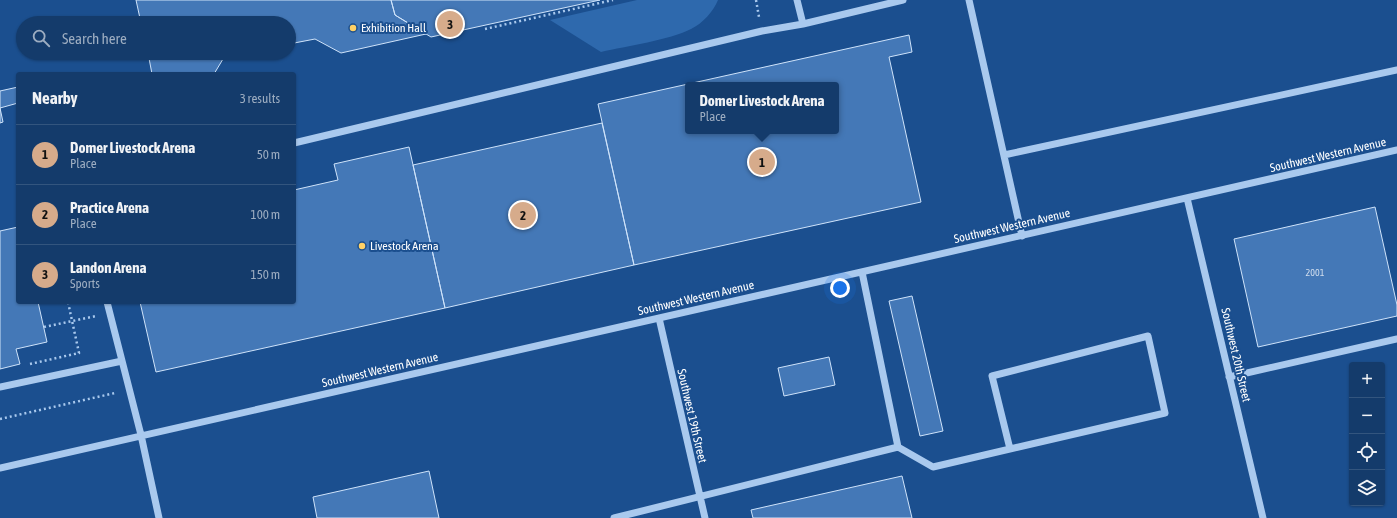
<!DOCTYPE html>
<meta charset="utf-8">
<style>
body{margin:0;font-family:"Asap Condensed",sans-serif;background:#1d4271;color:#f1f3f6}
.controls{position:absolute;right:12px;bottom:12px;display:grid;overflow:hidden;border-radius:4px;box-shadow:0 1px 3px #0004}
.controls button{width:36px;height:36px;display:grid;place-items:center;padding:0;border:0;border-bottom:1px solid #33557e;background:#143b6b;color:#f1f3f6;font:20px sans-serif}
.you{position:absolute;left:840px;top:288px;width:14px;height:14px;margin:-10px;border:3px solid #fff;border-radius:50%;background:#1a73e8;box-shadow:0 0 0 6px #1a73e833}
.badge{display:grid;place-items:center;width:26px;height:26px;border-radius:50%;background:#d6ab8b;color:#111;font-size:13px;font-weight:700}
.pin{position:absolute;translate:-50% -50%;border:2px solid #fff;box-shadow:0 1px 4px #0006}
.popup{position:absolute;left:685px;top:82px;width:154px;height:52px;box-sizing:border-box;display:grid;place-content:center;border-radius:4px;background:#143b6b;filter:drop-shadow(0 1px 3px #0005);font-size:13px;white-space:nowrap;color:#9dadc1}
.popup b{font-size:15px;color:#f1f3f6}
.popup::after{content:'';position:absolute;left:50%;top:100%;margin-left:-8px;border:8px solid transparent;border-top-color:#143b6b}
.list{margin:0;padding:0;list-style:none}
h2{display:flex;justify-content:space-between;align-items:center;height:52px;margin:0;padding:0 16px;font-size:17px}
h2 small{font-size:13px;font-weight:400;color:#9dadc1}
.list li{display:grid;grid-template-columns:26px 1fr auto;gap:12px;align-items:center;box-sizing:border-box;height:60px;padding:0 16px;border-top:1px solid #33557e}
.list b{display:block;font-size:15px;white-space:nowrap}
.list p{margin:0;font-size:13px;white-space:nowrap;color:#9dadc1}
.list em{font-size:13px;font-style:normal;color:#9dadc1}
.icon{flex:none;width:22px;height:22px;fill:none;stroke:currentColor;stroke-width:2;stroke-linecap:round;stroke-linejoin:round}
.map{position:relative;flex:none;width:1397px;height:518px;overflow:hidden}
.search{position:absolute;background:#143b6b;box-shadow:0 1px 3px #0004;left:16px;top:16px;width:280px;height:44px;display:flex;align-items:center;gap:10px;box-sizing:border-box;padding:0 14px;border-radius:22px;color:#9dadc1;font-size:15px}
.panel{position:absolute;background:#143b6b;box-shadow:0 1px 3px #0004;left:16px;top:72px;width:280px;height:232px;border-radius:4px}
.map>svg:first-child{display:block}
.green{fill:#2e69ad}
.building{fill:#4478b7;stroke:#cfe3fa;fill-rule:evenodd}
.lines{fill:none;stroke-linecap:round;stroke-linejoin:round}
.path{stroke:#a9c9ee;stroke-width:2.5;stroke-dasharray:2 3;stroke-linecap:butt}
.minor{stroke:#a9c9ee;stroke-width:7}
.poi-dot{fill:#ffd166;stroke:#1b4f8f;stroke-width:1.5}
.labels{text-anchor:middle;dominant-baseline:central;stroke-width:4;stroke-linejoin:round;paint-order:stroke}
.number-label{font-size:10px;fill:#d0dded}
.poi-label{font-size:12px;fill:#fff;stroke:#1b4f8f;text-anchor:start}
.street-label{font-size:12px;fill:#fff;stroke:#1b4f8f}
</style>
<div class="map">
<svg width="1397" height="518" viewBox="0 0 1397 518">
<rect width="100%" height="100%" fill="#1b4f8f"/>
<!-- green -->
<path class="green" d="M637,0H718C713,12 703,23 691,29C669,40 627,46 601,52L550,20Z"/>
<!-- building -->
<path class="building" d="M136,0H391L395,15L426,34L341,53L315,39L289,44V23H141Z
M391,0H600L431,37L395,15Z
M909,35L912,52L889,57L921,202L634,265L598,104ZM688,85H836V131H688Z
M148,53H249L223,59L214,74H152Z
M18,87V103L0,108L3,122L0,123V91Z
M602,123L634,265L445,308L413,165Z
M409,147L445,308L156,372L140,302H294V190L338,180L334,164Z
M1375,207L1397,305V316L1258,347L1234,239Z
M18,227V302H38L47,342L16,349L20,364L0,369V231Z
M912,296L943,431L920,436L889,301Z
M829,357L835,385L784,396L778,368Z
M429,471L439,518H317L313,497Z
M902,476L912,518H753L751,510Z"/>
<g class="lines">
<!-- path -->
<path class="path" d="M756,0L759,17
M485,29L613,0
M44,327L96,316
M30,364L79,353L68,302
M0,419L115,393"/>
<!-- minor -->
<path class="minor" d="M797,0L803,24L903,0
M969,0L1022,236
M294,143L762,31L803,24
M1004,155L1397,70
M1187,198L1263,518
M107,302L141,435L159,518
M659,318L705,518
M1229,377L1397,339
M0,387L122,361
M898,447L933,467L1165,413L1148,336L992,376L1010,449
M0,468L1397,150
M614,518L898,447L862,272"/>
</g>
<!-- markers -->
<g class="poi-dot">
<circle cx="353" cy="28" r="4"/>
<circle cx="362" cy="246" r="4"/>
</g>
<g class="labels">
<!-- number labels -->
<g class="number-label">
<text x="1315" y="272">2001</text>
</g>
<!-- poi labels -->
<g class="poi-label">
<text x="361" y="28">Exhibition Hall</text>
<text x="370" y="246">Livestock Arena</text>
</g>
<!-- street labels -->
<g class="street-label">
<text transform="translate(1328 155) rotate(-13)">Southwest Western Avenue</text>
<text transform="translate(1012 226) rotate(-13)">Southwest Western Avenue</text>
<text transform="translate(696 298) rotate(-13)">Southwest Western Avenue</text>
<text transform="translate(1236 355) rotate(77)">Southwest 20th Street</text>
<text transform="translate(380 370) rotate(-13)">Southwest Western Avenue</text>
<text transform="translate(692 416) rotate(77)">Southwest 19th Street</text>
</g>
</g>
</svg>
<div class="controls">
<button>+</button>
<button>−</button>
<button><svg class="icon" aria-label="locate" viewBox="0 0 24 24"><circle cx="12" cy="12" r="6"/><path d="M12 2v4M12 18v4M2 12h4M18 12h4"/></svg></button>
<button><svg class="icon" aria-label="layers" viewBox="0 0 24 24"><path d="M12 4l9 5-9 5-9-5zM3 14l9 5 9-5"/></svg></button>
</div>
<div class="you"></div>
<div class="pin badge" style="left:762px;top:162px">1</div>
<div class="popup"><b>Domer Livestock Arena</b>Place</div>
<div class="pin badge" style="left:523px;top:215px">2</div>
<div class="pin badge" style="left:450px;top:24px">3</div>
<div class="search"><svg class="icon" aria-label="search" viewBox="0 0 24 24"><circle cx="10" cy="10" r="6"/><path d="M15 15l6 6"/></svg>Search here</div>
<section class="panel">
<h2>Nearby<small>3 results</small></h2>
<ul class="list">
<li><span class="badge">1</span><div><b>Domer Livestock Arena</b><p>Place</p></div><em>50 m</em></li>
<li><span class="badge">2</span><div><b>Practice Arena</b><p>Place</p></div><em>100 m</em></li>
<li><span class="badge">3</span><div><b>Landon Arena</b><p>Sports</p></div><em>150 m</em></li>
</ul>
</section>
</div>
